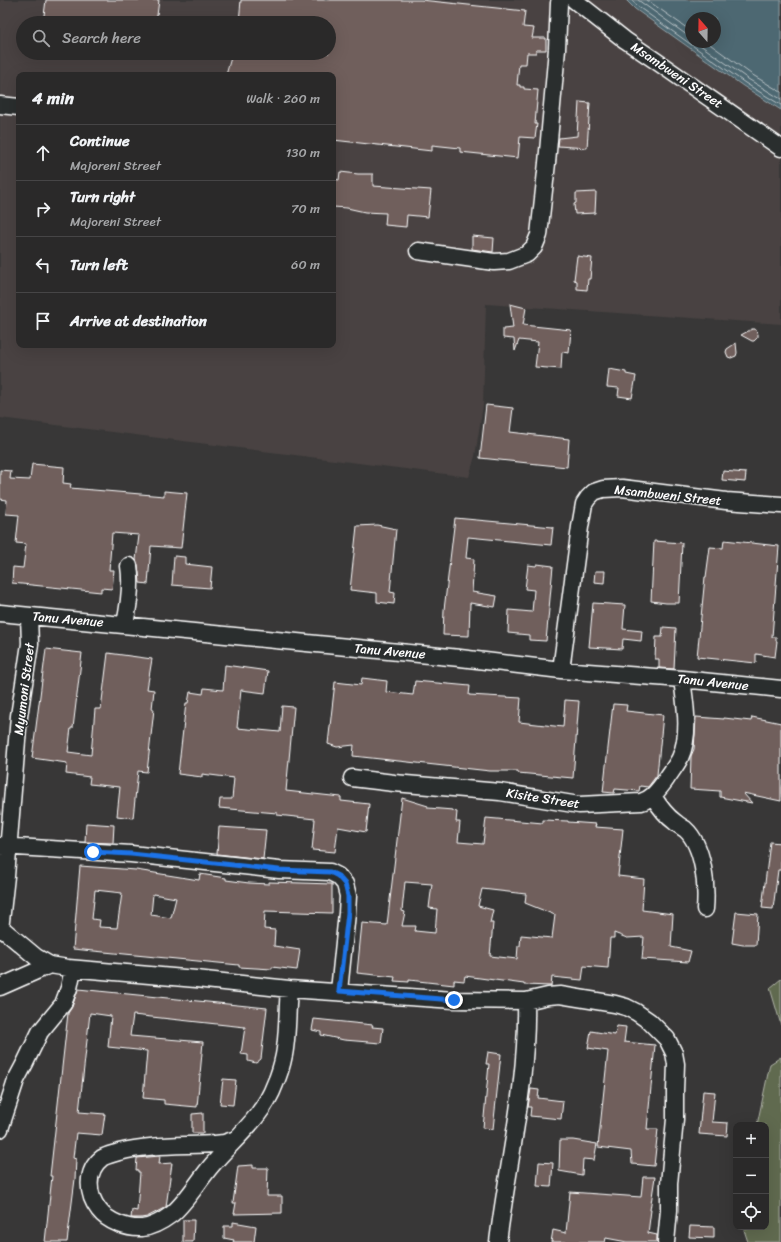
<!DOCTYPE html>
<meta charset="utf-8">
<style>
body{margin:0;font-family:Sriracha,sans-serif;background:#323131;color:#f1f3f6}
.controls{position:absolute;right:12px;bottom:12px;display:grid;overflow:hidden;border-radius:8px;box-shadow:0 4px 16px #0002}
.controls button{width:36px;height:36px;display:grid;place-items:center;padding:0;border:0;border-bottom:1px solid #464546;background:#2a2929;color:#f1f3f6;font:20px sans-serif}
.compass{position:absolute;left:685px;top:12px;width:36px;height:36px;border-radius:50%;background:#2a2929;box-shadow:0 4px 16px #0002;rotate:340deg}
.stop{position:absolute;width:12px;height:12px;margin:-9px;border:3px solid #1a73e8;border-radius:50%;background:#fff}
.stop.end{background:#1a73e8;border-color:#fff;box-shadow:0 1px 4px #0008}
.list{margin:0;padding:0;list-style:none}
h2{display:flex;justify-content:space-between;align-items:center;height:52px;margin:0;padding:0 16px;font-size:17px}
h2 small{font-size:13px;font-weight:400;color:#a5a6a8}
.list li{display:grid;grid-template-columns:26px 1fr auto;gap:12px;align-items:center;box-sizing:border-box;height:56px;padding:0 16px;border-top:1px solid #464546}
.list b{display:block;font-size:15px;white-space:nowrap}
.list p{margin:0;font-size:13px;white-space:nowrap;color:#a5a6a8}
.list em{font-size:13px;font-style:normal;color:#a5a6a8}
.icon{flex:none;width:22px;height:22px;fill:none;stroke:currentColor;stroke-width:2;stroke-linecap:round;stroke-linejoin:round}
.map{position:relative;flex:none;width:781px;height:1242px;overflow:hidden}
.search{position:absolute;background:#2a2929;box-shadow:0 4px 16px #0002;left:16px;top:16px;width:320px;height:44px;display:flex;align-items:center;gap:10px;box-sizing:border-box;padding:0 14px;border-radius:22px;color:#a5a6a8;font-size:15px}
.panel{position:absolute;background:#2a2929;box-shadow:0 4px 16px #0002;left:16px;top:72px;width:320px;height:276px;border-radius:8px}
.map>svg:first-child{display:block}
.built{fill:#494342;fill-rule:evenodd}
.green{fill:#616a50;stroke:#b0b4a8}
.water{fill:#4e6872;stroke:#95a4aa;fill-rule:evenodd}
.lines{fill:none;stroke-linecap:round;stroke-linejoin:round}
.shore{stroke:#b8c3c7;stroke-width:1}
.building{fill:#705e5c;stroke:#fff;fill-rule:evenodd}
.minor-casing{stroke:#fff;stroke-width:19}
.minor{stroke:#2a2d2e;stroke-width:16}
.route{stroke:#1a73e8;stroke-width:5}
.labels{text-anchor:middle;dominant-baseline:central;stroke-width:3;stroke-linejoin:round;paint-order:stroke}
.street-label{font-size:13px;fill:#fff;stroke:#2a2d2e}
</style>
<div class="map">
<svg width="781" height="1242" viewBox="0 0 781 1242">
<rect width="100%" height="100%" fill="#383737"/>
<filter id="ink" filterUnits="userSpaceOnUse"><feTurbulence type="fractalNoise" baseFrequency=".025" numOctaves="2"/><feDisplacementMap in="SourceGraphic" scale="8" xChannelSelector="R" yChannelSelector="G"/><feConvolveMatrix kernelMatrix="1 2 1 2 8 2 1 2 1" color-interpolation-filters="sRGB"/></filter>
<g filter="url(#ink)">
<!-- built -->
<path class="built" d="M0,0H626L635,9L743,86L781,110V324L486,304L483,405L475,456L469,477L0,418ZM23,23H329V53H23ZM19,75H333V345H19Z"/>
<!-- green -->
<path class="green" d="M781,979V1025L770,988Z
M781,1057V1242H748L744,1230L753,1227H766V1125H757L770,1064Z"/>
<!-- water -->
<path class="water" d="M626,0H781V110L743,86L635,9ZM691,18H715V42H691Z"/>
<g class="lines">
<!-- shore -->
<path class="shore" d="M632,0L637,6L745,83L781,105
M638,0L691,38
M647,0L691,31
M696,42L748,79L781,99
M707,42L751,74L781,92"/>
</g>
<!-- building -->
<path class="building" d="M46,0H159L156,23H43Z
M241,0H421L525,11L523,27L534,28L532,38H546V50H536V53H527L526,64H519L517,85H520V87H524V89L538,90L535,124H537L535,138L520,137L518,158L460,152V148L432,145V151L333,140V75H226L232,54H235V53H329V23H239Z
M579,102L590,103L587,148L558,146L559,138L577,136Z
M340,172L358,174H373V186L431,190L428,217L407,215L406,227L385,225L386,213L365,212L347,208L333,207V179L339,180Z
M596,192L595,213L575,214L574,204L576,203V193Z
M472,236L494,238L493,252L472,249Z
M577,256L592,258L590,279H588L587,290L577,289V281L574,280Z
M510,304L526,308L523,325L571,330L569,353L562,352L561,369L535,367L538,342L519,340L515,351L514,339L503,338V329L513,328Z
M752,329H755L758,334V337L754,341H752L741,335Z
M736,343L737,353L736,356L731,358L728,357L726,352L727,349Z
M609,369L626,372V374L636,376L632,398L618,396L619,388L607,387Z
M486,405L513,408L510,432L569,439L567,467L480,458Z
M32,464L64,467L63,483L71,484L70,488L164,496V491L187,493L181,548L151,546L148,584L140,583L138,565L136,560L139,535L112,533L109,570H114L112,589L101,588V592L12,583L13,567L23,568L26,544L16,543L19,515L6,514L7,500L0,499V470L11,471L10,479L30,480Z
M723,471L746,473L745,482L722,480Z
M455,518L553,527L551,545L468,537L466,558L474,559L472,592L497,596L495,607L470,603L469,636L443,635L444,610Z
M377,525L396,529L390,592L395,593L394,604L377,602V593L350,590L357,526Z
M724,540L779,546L772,637H776V641H777L775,657L756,654V663L697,657L705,577H706L710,547L723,548Z
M654,541L682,543L679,603H666L651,601Z
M174,556L185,557V564L212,567L210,588L172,585Z
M537,564L553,566L546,641L529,640V635L508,633L509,610L532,612L534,590L525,589L528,565L536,566Z
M595,571H605L604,583L594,582Z
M593,603L625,605L623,629L642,631L641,641L623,639L622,649L589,647Z
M663,627L676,628L674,669L659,668V659H655L656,637H662Z
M46,649L82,653L73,728H71L68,752L91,755L95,709H101L108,653L152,659L147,689L154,690L152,709H154L147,772L138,771L133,818L117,816L120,787L89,784L90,777L66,774L67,763L32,758Z
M225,665L268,671L265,693L241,690L237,728L280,732L282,706L294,707L286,791L341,797V801L369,804L366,832L338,827L335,852L312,850L315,819L277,815V813L219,808L220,799H232L234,778L202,774V777L178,774L186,703H188L190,692L203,694L204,688L223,690Z
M362,678L387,681L386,692L413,695L415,681L470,686L469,695L521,698L519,722L563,727L565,700L579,701L573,778L518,773V771H490L353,756L354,745L337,747L328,744L335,682L361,685Z
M613,704L627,705L626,711L663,715L657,775L648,787L640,786L639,791L615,789L614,793L603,792Z
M696,717L724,719V718L751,721L752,717L781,723V801L743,793L752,803L720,797V791L690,789L691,756L694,749Z
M402,798L428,806V808L453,810V811L457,812L456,822H460L458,842L483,844L486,818L543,823V820L568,821V822L596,824L595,827L623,829L618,876L644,879L642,910L673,914L671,947L691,951L688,962L642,959L644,937L627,938L614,933V938H610L608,968L584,966L582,980L552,977L551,986L524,985V984L465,976L464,981L454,980V985L409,980V982L394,981L395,977L357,973L362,923L387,925ZM405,882L432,884L429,908L437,909L435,933L415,931L416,926H402L405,912L402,911ZM482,889L526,894L525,903L555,915L552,938L521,935L520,946H518L517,959L490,956L493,923H490L493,910L478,906Z
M86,823L114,825L113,843L85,842Z
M219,827L266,830L263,859L217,854Z
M770,842L781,843V870H778L773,909L762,908Z
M80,866L136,870L199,880L200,874L226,878V880L249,883L269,884V882L332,884V913L265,911L264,929L275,930L274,946L300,950L297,970L272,967V969L239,967V965L73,949ZM95,890L122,893L117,928L99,927L100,920L92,919ZM153,894L176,898L171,918L151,915Z
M736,912L758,914L756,945H743L732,943Z
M78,989L267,1008L261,1059L256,1063L248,1061V1055L241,1054L245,1027L133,1015L130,1036L203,1042L197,1107L164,1104V1100L143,1098L147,1051L108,1047L111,1016L90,1013L79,1112L105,1114L102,1135L76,1133L73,1158L76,1159L75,1179L67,1242H45L52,1176H50L68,1013L72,1007Z
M314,1019L373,1025L372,1027L383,1028L381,1043L344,1040L321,1035V1032L312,1030Z
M617,1026L626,1027L624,1042L655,1045L647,1129H658L654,1166L632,1164L631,1151L598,1147L608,1051L588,1048L591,1031L615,1035Z
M488,1052L501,1054L493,1129L483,1128L489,1064H486Z
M223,1079L236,1080L233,1105L220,1104Z
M531,1089L539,1090L538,1098L563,1101L561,1119L530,1116L531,1107H528Z
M703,1091L715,1092L712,1122L728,1123L727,1136L699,1134Z
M203,1113V1133H192V1114Z
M560,1140H573L597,1144L594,1160L583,1159L582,1175L559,1171Z
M160,1156L159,1164L172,1163L166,1207L147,1217L141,1218H131L132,1210L137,1211L140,1172H138V1170H136L137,1158Z
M539,1162L553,1163L551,1187L537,1186Z
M253,1165V1168H268L267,1196H282V1213L234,1214L236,1203H233L238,1166Z
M643,1177H655L650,1210H651L648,1233L657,1235V1242H627L606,1238L605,1242H551L553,1230L566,1233L570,1192L641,1197Z
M183,1220H194L193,1242H183Z
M233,1222L256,1226L254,1242H233L234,1240L224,1238V1226H233Z
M690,1226L714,1227V1238L689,1237Z"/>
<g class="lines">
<!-- minor casing -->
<g class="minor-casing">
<path id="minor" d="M574,0L625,40L656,61L781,148
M0,105L19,107
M418,251L494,262L509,261L527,254L534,247L539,235L547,163L557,49L559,3
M0,613L460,658L561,670L682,679L781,689
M125,624C129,605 132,585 129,566
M561,670L580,527L584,504L588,498L594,492L603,489L622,488L726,501L781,505
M352,778L394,783L500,792L579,805L641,802C652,799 658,790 665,781C670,773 676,766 680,758C691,734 685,703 682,679
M653,796C659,806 665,815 675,822C678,825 682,827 685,829C704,846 707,886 705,909
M0,846L131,854L279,870L330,872L338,876L345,884L348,896L347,913L339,991
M0,927L36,957L50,965L68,968L196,979L289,989L454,1000L526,1001L548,996L560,995L615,1004L626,1007L636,1012L649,1021L667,1039L674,1053L676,1064L675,1091V1119L669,1184V1210L666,1242
M0,930L6,876L19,716L30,644L29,616
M0,987L50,965
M0,1129L16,1080L25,1063L40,1032L63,1004L69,988L73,969
M236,1139L224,1143L215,1144C183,1146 150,1144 119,1152C113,1154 107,1155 102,1158C85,1171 87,1195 99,1210C108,1222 128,1229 142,1228C153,1227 164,1220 172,1214C188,1200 199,1180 212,1165C235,1138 263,1117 275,1084C279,1075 282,1065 284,1055C288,1034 287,1010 289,989
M498,1242C508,1162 528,1082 526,1001"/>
</g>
<!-- minor -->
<use href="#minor" class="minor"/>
</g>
</g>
<g class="lines" filter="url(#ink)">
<!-- route -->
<path class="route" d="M93,852L131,854L279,870L330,872L338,876L345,884L348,896V913L339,991L454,1000"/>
</g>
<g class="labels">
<!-- street labels -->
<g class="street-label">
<text transform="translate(677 75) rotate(34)">Msambweni Street</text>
<text transform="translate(668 495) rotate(6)">Msambweni Street</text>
<text transform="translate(68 619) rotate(5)">Tanu Avenue</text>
<text transform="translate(390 651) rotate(5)">Tanu Avenue</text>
<text transform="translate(713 682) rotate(6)">Tanu Avenue</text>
<text transform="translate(24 689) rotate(-83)">Myumoni Street</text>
<text transform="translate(543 798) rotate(9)">Kisite Street</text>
</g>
</g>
</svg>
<div class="controls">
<button>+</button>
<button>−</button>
<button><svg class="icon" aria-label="locate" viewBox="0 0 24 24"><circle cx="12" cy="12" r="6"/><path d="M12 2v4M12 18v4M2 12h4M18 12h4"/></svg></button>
</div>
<svg class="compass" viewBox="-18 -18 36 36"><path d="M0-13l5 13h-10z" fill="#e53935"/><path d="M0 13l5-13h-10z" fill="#a5a6a8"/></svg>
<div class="stop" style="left:93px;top:852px"></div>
<div class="stop end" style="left:454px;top:1000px"></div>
<div class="search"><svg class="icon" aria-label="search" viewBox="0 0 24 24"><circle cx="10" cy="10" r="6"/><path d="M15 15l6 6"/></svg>Search here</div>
<section class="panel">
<h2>4 min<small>Walk · 260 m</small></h2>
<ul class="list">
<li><svg class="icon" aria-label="ahead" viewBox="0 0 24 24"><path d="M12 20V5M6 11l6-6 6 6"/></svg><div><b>Continue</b><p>Majoreni Street</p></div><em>130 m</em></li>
<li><svg class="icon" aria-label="right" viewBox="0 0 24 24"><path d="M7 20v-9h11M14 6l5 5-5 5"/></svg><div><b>Turn right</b><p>Majoreni Street</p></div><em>70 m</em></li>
<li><svg class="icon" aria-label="left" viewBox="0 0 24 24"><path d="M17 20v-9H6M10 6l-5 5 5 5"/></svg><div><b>Turn left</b></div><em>60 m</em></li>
<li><svg class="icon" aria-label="arrive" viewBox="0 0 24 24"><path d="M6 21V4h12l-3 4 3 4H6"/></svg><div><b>Arrive at destination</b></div></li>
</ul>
</section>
</div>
